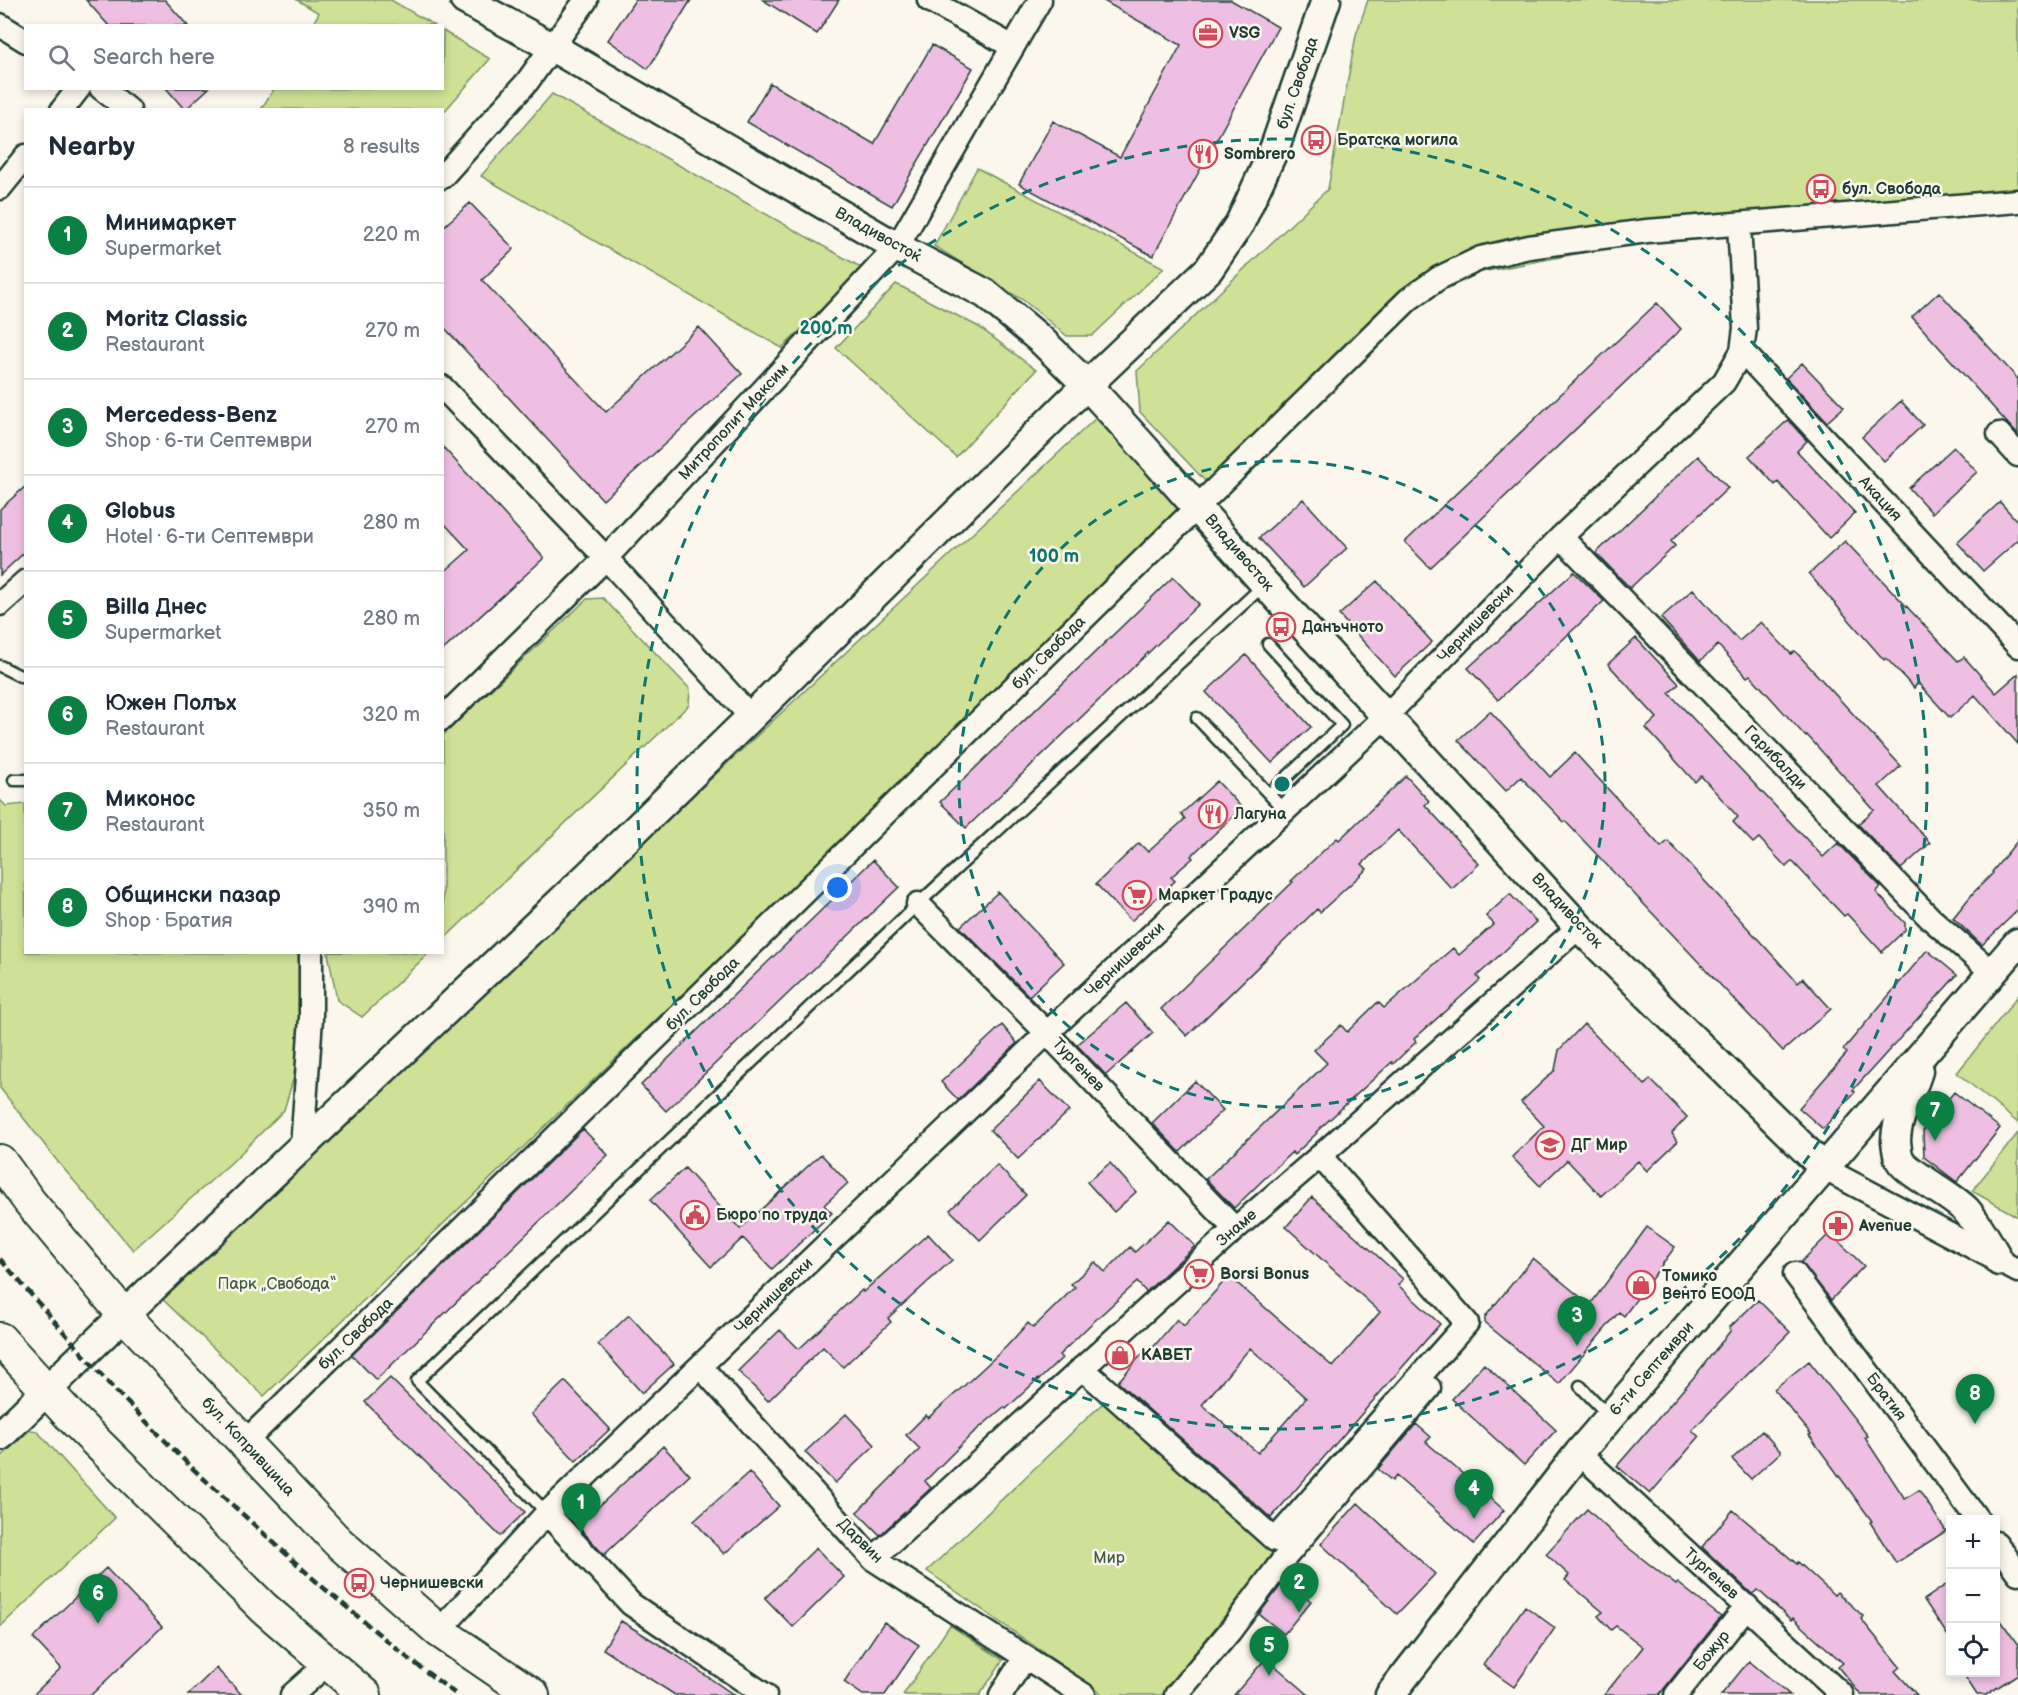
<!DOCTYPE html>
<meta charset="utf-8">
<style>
body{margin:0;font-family:"Balsamiq Sans",sans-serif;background:#f2f2f3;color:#1f2937}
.controls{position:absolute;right:18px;bottom:18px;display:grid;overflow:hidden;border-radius:0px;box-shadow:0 3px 9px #0003}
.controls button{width:54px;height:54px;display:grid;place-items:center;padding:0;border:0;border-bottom:2px solid #e0e1e3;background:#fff;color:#1f2937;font:30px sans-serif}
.you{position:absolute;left:838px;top:888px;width:21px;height:21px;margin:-15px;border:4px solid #fff;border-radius:50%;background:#1a73e8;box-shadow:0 0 0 9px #1a73e833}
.badge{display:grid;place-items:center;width:39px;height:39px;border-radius:50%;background:#0b8043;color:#fff;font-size:20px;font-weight:700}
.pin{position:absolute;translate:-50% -50px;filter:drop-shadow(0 2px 3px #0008)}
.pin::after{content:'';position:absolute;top:32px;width:21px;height:18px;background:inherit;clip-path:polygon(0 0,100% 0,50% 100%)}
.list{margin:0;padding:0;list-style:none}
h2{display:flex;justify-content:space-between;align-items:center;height:78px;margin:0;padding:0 24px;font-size:26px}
h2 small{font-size:20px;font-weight:400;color:#747a83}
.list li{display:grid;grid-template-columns:39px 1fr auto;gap:18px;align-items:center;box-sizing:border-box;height:96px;padding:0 24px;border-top:2px solid #e0e1e3}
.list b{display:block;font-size:22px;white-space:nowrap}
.list p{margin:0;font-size:20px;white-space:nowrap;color:#747a83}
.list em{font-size:20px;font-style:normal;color:#747a83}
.icon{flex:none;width:33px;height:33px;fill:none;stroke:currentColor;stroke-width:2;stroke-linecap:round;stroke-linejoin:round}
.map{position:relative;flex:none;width:2018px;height:1695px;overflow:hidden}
.search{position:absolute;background:#fff;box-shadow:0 3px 9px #0003;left:24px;top:24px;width:420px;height:66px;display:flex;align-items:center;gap:15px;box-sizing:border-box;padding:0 21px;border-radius:0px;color:#747a83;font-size:22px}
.panel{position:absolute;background:#fff;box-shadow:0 3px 9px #0003;left:24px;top:108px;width:420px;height:846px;border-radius:0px}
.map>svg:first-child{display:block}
.green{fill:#cee196;stroke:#768f65;stroke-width:1.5}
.building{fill:#eebfe2;stroke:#1f3d34;stroke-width:1.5;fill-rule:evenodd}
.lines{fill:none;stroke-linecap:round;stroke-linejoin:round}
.service-casing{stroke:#1f3d34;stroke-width:15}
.minor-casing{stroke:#1f3d34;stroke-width:27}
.tertiary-casing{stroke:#1f3d34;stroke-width:33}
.secondary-casing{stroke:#1f3d34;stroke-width:36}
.service{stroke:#fbf7ec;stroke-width:10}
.minor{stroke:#fbf7ec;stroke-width:22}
.tertiary{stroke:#fbf7ec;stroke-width:28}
.secondary{stroke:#fbf7ec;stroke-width:32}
.rail{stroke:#1f3d34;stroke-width:4.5;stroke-dasharray:9 4.5;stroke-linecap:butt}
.ring{fill:none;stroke:#0f766e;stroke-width:3;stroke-dasharray:10 8}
.labels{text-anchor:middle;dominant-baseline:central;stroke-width:5;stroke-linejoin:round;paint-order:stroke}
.poi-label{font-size:16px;font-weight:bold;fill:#1f3d34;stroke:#fbf7ec;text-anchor:start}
.street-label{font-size:16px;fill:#1f3d34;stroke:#fbf7ec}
.park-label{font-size:16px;fill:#425e48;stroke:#fbf7ec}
.centre{fill:#0f766e;stroke:#fbf7ec;stroke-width:3}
.ring-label{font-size:18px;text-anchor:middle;font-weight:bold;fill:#0f766e;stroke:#fbf7ec;stroke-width:5;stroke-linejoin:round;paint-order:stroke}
</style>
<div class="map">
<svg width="2018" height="1695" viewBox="0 0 2018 1695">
<rect width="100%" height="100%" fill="#fbf7ec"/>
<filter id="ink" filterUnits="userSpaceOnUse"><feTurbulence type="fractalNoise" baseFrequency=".0167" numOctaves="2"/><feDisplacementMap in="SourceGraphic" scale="12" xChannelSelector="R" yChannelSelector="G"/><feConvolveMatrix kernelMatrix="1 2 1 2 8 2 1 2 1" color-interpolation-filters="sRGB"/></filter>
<g filter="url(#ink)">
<!-- green -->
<path class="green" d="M297,0H391L434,25H312L319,13Z
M1368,0H2018V191L1790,213L1414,285L1208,484L1140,412L1137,371L1328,189L1356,35Z
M443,31L490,59L443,113L442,110L261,109L274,89L442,88Z
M552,94L864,269L782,348L481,176Z
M977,168L1164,268L1092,336H1067L1023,300L934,246Z
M896,284L979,327L1036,370L956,457L836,348Z
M1098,416L1187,510L264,1396L159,1296Z
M603,598L690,689L689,705L443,940V735L587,599Z
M0,800L6,806L25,804L26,952L304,953L301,1053L284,1110L233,1161L133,1250L58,1162L0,1088Z
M328,953V952L429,953L362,1017L337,1000Z
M2018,996V1123L1957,1073Z
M2018,1133V1217L1972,1191Z
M1106,1400L1276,1551L1162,1695H1104L927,1571Z
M30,1430L37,1431L115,1518L0,1627V1458Z
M950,1625L1003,1660L980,1695H903Z"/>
<!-- building -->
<path class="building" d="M86,0H165L188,26H109Z
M635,0H691L648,69L608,40Z
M763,0H839L817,34Z
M1102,0H1231L1278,27L1153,256L1019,184L1053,121L1120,157L1181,45Z
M932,45L973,68L892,206L747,122L770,83L874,144Z
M166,88H209L185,110Z
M470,203L514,249L482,280L606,412L699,327L742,374L603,500L442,325V228Z
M1939,292L2018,379V435L1912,317Z
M1657,303L1681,329L1430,568L1405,542Z
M1802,363L1844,407L1827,422L1786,378Z
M1901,401L1923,425L1884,461L1862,437Z
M1788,420L1807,441L1797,451L1855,513L1829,538L1778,482L1775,485L1749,456Z
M442,446L544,558L442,651V574L469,550L442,521Z
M1954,447L1977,472L1932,513L1909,488Z
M1698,456L1728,488L1671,541L1675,546L1630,588L1596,553Z
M26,486V551L0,575V509Z
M1303,499L1347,548L1304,587L1259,538Z
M2000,502L2018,522V540L1983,571L1957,542Z
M1845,541L1958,661L1964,657L1996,693L2018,674V744L1975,695L1950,718L1918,683L1914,688L1886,658L1884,660L1809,574Z
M1574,572L1604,601L1498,700L1468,668Z
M1173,577L1199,604L966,828L940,802Z
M1377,581L1432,642L1395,676L1339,615Z
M1693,589L1739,641L1761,622L1791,654L1795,651L1901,766L1879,786L1930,843L1901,869L1858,824L1874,810L1807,735L1806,737L1750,675L1747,677L1718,645L1700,661L1661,618Z
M1636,638L1679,684L1669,693L1823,857L1838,843L1881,887L1876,892L1905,923V930L1882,952L1847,914L1844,916L1792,861L1786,867L1759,838L1753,843L1733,822L1738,817L1701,776L1695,782L1646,728L1657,718L1608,664Z
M1246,655L1311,727L1272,763L1206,692Z
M1490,711L1550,777L1575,753L1661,847L1668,841L1798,983L1803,978L1831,1009L1783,1051L1565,821L1564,822L1521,777L1506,791L1458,740Z
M1406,776L1429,801L1425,805L1479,864L1452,889L1398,830L1362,864L1367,869L1320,912L1317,909L1187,1036L1161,1009L1293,882L1291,881L1337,838L1339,840Z
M1217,781L1242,808L1191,856L1193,858L1171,877L1175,881L1131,921L1096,884L1139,843L1148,852L1185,819L1181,814Z
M2018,840V910L1982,945L1953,918L1974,892L1993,873L1992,872Z
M873,860L899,887L666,1111L641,1085Z
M998,892L1064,963L1029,996L960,927Z
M1510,894L1536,922L1477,976L1480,980L1414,1039L1416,1042L1393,1064L1392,1062L1316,1132L1317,1133L1294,1155L1292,1152L1234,1208L1206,1179L1327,1063L1314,1050L1341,1025L1347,1032L1378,1002L1384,1008L1453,948L1459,955L1494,924L1486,916Z
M1927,950L1957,975L1853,1090L1855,1092L1823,1129L1799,1108L1847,1053L1843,1050Z
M1126,1003L1153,1033L1106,1075L1077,1045Z
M1584,1024L1645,1085L1650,1079L1687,1117L1672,1133L1677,1142L1647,1171L1638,1161L1601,1196L1567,1160L1540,1186L1512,1157L1544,1126L1521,1102L1555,1070L1559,1050Z
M1002,1025L1017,1043L958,1100L941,1082Z
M1040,1081L1069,1111L1018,1159L990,1130Z
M1195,1081L1223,1110L1180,1152L1152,1123Z
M1954,1092L2000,1128L1957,1182L1924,1157L1923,1131Z
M583,1129L608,1155L376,1380L352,1355Z
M821,1154L848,1183L824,1205L832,1213L772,1269L743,1238L711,1267L650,1200L685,1168L740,1229Z
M1110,1163L1136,1192L1114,1212L1087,1182Z
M997,1165L1026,1195L980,1240L950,1210Z
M1312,1197L1403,1279L1398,1285L1440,1324L1271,1518L1118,1382L1142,1354L1145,1357L1177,1319L1184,1326L1229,1276L1333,1367L1380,1312L1286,1227ZM1250,1348L1306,1398L1258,1453L1202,1405Z
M1169,1220L1195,1246L1146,1292L1137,1282L1090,1325L1059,1355L1062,1358L1039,1380L1038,1379L1006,1409L1004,1407L972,1434L925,1481L931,1488L880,1535L857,1512L920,1449L906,1435L926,1415L928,1418L966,1384L1006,1347L1028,1323L1033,1328L1075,1287L1071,1284L1095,1262L1105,1272L1130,1247L1135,1252Z
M1647,1227L1675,1247L1624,1316L1619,1312L1559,1384L1485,1323V1317L1533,1258L1590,1305Z
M1830,1233L1864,1266L1831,1300L1801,1262Z
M928,1234L952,1260L888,1318L891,1322L843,1367L823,1347L768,1401L738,1371L780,1330L799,1349L862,1290L863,1292Z
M1758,1300L1790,1332L1692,1430L1699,1437L1650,1494L1617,1466L1694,1377L1731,1330L1729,1328Z
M629,1315L674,1364L642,1393L598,1344Z
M1809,1361L1868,1436L1865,1438L1905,1499L1919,1490L1946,1531L1896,1563L1870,1522L1872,1521L1809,1435L1811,1434L1774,1389Z
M1484,1364L1556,1430L1524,1465L1452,1399Z
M390,1378L525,1512L500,1536L365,1402Z
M565,1381L610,1429L576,1461L531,1414Z
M846,1414L875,1445L835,1483L805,1452Z
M1416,1424L1431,1437L1426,1442L1504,1510L1474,1544L1396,1476L1392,1481L1378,1469Z
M1762,1431L1781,1452L1751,1479L1732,1459Z
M663,1446L690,1475L604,1555L578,1526Z
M749,1472L779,1506L724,1554L694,1521Z
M1358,1503L1435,1574L1397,1614L1321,1544Z
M1587,1509L1626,1546L1676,1585L1678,1583L1721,1617L1659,1695H1604L1643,1647L1616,1626L1611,1630L1598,1616L1603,1612L1565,1580L1569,1575L1546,1554Z
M1733,1510L1797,1564L1798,1562L1834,1595L1837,1592L1863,1616L1861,1619L1900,1667L1895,1671L1917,1695H1861L1838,1667L1843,1663L1793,1618L1791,1620L1758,1590L1752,1594L1702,1547Z
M816,1548L844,1577L793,1627L765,1598Z
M106,1568L162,1627L91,1695H33L61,1668L33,1638Z
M1285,1580L1311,1601L1284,1634L1259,1614Z
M1950,1582V1639L1924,1600Z
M1525,1606L1555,1628L1514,1687L1483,1665Z
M1995,1612L2018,1645V1674L1986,1695H1977L1962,1672H1995Z
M621,1621L673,1653L734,1695H675L603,1649Z
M884,1622L919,1645L885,1695H863L844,1682Z
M1266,1658L1309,1695H1234Z
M1749,1661L1790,1695H1721Z
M216,1668L242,1695H188Z"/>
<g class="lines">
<!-- service casing -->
<g class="service-casing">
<path id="service" d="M1268,644L1342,725L1269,794
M0,666L20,676H26
M1197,718L1285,811
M14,780H26
M1580,1386L1610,1417
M547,1513L417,1381L918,904L1265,584"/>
</g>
<!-- minor casing -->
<g class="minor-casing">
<path id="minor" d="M929,0L1013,47
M0,25L26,41
M101,88L129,110
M62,110L79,88
M442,177L527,82L586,0
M0,188L26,156
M1742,351L2018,646
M442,387L606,558L751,717
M1999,434L2018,455
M1561,537L1930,918L1993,973
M0,604L26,581
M442,719L606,558L897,247L1040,0
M918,904L1047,1033L1235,1229
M302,1147L311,1018V952
M1825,1169L2018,1271
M1795,1274L1978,1520
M701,1367L873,1559L1084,1695
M1082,1368L1275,1540L1467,1323L1320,1156
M244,1443L1409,299L1439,278L1481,258L1529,247L1647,231L2018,201
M1579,1453L1842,1695
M547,1513L631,1604L765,1695
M1996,1543L2018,1573
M873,1559L1235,1229L1320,1156L1579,927
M439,1631L547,1513L1047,1033L1387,715L1561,537L1724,382L1742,351L1745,328L1739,225
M292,1695L327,1664
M1001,1695L1025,1657
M1176,1695L1230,1631L1283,1560L1429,1388
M1676,1695L1747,1606"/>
</g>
<!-- tertiary casing -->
<g class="tertiary-casing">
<path id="tertiary" d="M465,0L552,47L897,247L986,294L1041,340L1087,385L1138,441L1265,584L1579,927L1825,1169
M1918,1071C1911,1095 1896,1116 1896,1142C1897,1147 1897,1155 1900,1160C1907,1173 1952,1195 1966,1210C1979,1225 1989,1244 1999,1261
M0,1436L124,1315L590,874L751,717L1067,404L1209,269L1240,223L1275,147L1326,0
M1390,1695L1579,1453L2018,943"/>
</g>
<!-- secondary casing -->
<g class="secondary-casing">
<path id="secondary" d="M0,1161L29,1201L124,1315L338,1542L439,1631L533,1695
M0,1339L71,1417L264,1608L365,1695"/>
</g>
<!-- service -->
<use href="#service" class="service"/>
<!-- minor -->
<use href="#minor" class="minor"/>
<!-- tertiary -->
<use href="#tertiary" class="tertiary"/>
<!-- secondary -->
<use href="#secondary" class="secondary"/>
<!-- rail -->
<path class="rail" d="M0,1259L111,1386L191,1467L319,1584L404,1655L457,1695"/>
</g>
</g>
<!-- distance rings -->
<g class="ring">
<circle cx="1282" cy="784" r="323"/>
<circle cx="1282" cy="784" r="645"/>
</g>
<!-- icons -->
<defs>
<g id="office-ring" transform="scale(1.5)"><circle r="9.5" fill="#fbf7ec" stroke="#d1495b" stroke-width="1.5"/><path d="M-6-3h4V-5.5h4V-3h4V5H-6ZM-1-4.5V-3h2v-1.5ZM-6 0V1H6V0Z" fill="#d1495b"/></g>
<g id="bus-ring" transform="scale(1.5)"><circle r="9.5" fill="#fbf7ec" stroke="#d1495b" stroke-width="1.5"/><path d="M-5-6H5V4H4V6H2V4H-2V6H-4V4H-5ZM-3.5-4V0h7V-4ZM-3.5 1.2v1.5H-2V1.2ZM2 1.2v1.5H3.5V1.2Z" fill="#d1495b"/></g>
<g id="restaurant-ring" transform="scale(1.5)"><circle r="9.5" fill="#fbf7ec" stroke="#d1495b" stroke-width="1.5"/><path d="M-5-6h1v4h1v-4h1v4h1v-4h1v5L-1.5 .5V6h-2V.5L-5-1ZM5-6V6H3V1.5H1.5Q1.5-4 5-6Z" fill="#d1495b"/></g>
<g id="supermarket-ring" transform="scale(1.5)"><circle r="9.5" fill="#fbf7ec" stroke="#d1495b" stroke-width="1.5"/><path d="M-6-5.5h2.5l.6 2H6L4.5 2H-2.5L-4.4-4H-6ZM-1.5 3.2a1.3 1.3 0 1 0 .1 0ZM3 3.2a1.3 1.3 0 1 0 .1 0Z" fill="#d1495b"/></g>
<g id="school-ring" transform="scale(1.5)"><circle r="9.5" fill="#fbf7ec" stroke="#d1495b" stroke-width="1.5"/><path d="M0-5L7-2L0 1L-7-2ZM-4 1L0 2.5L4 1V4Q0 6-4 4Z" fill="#d1495b"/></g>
<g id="civic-ring" transform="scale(1.5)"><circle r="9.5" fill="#fbf7ec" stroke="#d1495b" stroke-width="1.5"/><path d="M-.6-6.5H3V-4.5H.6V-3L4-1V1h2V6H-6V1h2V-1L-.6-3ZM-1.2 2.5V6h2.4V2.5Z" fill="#d1495b"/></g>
<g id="pharmacy-ring" transform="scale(1.5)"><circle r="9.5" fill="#fbf7ec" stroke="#d1495b" stroke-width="1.5"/><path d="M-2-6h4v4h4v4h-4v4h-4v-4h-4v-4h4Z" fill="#d1495b"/></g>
<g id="shop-ring" transform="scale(1.5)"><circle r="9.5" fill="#fbf7ec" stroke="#d1495b" stroke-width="1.5"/><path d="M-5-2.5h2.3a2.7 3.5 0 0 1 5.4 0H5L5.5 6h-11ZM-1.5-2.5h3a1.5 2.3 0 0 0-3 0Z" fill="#d1495b"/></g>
</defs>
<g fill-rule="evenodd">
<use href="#office-ring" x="1208" y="33"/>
<use href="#bus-ring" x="1316" y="140"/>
<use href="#restaurant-ring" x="1203" y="154"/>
<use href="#bus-ring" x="1821" y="189"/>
<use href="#bus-ring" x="1281" y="627"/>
<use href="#restaurant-ring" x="1213" y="814"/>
<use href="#supermarket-ring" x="1137" y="895"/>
<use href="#school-ring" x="1550" y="1145"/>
<use href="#civic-ring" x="695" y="1215"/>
<use href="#pharmacy-ring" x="1838" y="1226"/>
<use href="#supermarket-ring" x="1199" y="1274"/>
<use href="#shop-ring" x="1641" y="1285"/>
<use href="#shop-ring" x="1120" y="1355"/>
<use href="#bus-ring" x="359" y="1583"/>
</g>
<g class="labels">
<!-- poi labels -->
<g class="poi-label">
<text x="1229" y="33">VSG</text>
<text x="1337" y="140">Братска могила</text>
<text x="1224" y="154">Sombrero</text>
<text x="1842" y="189">бул. Свобода</text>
<text x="1302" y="627">Данъчното</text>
<text x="1234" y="814">Лагуна</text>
<text x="1158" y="895">Маркет Градус</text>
<text x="1571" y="1145">ДГ Мир</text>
<text x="716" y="1215">Бюро по труда</text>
<text x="1859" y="1226">Avenue</text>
<text x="1220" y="1274">Borsi Bonus</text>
<text x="1662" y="1276">Томико<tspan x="1662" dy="18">Венто ЕООД</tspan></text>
<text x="1141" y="1355">KABET</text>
<text x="380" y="1583">Чернишевски</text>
</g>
<!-- street labels -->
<g class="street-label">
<text transform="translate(1298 83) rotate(-71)">бул. Свобода</text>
<text transform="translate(878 235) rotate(29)">Владивосток</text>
<text transform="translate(734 422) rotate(-47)">Митрополит Максим</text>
<text transform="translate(1880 499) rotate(47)">Акация</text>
<text transform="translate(1239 553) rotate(49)">Владивосток</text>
<text transform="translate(1476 624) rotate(-46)">Чернишевски</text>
<text transform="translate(1049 653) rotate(-45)">бул. Свобода</text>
<text transform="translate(1775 758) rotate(46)">Гарибалди</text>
<text transform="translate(1567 911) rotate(47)">Владивосток</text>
<text transform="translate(1125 960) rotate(-43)">Чернишевски</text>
<text transform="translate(703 994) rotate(-45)">бул. Свобода</text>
<text transform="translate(1078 1065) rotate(46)">Тургенев</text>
<text transform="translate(1237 1228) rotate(-41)">Знаме</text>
<text transform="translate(774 1296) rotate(-44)">Чернишевски</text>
<text transform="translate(356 1334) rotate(-44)">бул. Свобода</text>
<text transform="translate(1652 1369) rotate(-49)">6-ти Септември</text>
<text transform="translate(1886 1397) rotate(53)">Братия</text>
<text transform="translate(248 1447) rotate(47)">бул. Копривщица</text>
<text transform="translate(860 1541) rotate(45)">Дарвин</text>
<text transform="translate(1711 1574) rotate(42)">Тургенев</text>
<text transform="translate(1712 1651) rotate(-51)">Божур</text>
</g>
<!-- park labels -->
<g class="park-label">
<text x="277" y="1284">Парк „Свобода“</text>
<text x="1109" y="1558">Мир</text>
</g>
</g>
<circle cx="1282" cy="784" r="9" class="centre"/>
<g class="ring-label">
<text x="826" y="334">200 m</text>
<text x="1054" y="562">100 m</text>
</g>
</svg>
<div class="controls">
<button>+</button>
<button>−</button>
<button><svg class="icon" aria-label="locate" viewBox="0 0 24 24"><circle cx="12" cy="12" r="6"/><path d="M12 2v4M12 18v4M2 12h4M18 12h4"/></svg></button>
</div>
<div class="you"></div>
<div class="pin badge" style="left:581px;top:1533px">1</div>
<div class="pin badge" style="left:1299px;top:1613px">2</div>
<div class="pin badge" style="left:1577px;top:1346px">3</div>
<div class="pin badge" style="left:1474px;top:1519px">4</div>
<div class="pin badge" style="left:1269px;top:1676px">5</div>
<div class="pin badge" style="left:98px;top:1624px">6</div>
<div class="pin badge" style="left:1935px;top:1141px">7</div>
<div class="pin badge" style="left:1975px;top:1424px">8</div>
<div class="search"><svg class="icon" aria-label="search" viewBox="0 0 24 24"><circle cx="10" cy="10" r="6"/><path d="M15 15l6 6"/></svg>Search here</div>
<section class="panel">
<h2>Nearby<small>8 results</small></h2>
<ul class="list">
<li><span class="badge">1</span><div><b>Минимаркет</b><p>Supermarket</p></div><em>220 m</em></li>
<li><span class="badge">2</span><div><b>Moritz Classic</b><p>Restaurant</p></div><em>270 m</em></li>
<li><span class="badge">3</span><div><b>Mercedess-Benz</b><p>Shop · 6-ти Септември</p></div><em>270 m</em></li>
<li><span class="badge">4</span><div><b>Globus</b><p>Hotel · 6-ти Септември</p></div><em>280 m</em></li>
<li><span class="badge">5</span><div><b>Billa Днес</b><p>Supermarket</p></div><em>280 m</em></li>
<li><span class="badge">6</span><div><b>Южен Полъх</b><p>Restaurant</p></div><em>320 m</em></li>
<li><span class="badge">7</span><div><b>Миконос</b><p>Restaurant</p></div><em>350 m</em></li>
<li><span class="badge">8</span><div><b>Общински пазар</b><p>Shop · Братия</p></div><em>390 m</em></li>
</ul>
</section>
</div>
